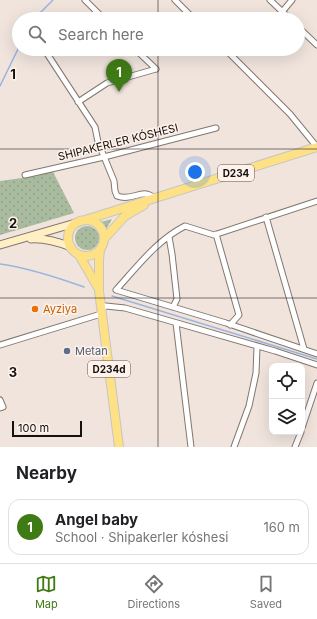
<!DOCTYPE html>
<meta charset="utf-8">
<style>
body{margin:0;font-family:Inter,sans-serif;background:#f6f6f6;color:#202124}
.controls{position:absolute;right:12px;bottom:12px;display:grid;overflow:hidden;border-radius:8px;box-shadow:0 4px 16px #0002}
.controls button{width:36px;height:36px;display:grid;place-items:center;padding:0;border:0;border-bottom:1px solid #e0e0e0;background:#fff;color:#202124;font:20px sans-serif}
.scale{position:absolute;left:12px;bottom:10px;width:70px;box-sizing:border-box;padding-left:4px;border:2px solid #15110f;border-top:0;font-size:11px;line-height:14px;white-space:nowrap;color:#15110f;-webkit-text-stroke:3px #fef2ea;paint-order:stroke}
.you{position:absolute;left:195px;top:172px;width:14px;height:14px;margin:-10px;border:3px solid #fff;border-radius:50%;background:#1a73e8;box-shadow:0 0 0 6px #1a73e833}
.badge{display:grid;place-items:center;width:26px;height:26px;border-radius:50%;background:#3f7b15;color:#fff;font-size:13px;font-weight:700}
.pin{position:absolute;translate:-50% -33px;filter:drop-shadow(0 1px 2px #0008)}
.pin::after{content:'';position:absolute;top:21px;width:14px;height:12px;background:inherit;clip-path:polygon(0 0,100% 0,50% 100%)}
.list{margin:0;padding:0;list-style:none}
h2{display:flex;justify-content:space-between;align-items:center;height:52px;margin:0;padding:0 16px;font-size:17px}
h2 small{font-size:13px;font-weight:400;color:#757577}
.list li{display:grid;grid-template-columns:26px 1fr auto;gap:12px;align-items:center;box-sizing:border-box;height:56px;margin:0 8px 8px;padding:0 8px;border:1px solid #e0e0e0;border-radius:12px}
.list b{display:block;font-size:15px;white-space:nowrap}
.list p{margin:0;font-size:13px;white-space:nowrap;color:#757577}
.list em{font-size:13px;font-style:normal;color:#757577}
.icon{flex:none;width:22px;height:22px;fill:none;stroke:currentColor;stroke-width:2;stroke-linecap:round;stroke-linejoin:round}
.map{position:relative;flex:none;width:317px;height:447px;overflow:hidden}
.search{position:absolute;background:#fff;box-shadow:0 4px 16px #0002;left:12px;right:12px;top:12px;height:44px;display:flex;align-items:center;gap:10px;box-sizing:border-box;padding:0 14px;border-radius:22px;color:#757577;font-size:15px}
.sheet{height:116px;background:#fff}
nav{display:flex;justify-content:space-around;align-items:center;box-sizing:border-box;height:56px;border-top:1px solid #e0e0e0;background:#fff;font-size:11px;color:#757577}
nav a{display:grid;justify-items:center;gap:2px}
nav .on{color:#3f7b15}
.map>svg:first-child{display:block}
.grass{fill:url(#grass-dots)}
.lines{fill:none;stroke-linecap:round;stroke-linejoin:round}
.stream{stroke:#98b5de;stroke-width:1.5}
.minor-casing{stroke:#827770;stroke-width:7}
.secondary-casing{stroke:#827770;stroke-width:9}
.primary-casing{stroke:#c7c6c5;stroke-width:10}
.minor{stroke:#fff;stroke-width:5}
.secondary{stroke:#fef0c2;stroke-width:7}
.primary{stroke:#fde184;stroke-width:8}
.grid{fill:none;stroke:#15110f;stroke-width:1;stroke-opacity:0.55}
.food-dot{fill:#e8710a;stroke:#fef2ea;stroke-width:1.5}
.service-dot{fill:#5c6f8a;stroke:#fef2ea;stroke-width:1.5}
.labels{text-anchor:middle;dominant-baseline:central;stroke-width:3;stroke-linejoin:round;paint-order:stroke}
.shield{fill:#fef2ea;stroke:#5b5451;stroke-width:1}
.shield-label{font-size:10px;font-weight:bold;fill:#15110f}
.street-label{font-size:11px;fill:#15110f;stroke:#fef2ea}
.food-label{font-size:11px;fill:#c56008;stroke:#fef2ea;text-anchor:start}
.service-label{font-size:11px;fill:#4e5e75;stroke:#fef2ea;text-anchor:start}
.grid-label{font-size:13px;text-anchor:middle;font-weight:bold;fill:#15110f;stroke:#fef2ea;stroke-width:3;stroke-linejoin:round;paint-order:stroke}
</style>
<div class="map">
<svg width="317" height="447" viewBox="0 0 317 447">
<defs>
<pattern id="grass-dots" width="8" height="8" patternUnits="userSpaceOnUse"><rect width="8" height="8" fill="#a9bb9f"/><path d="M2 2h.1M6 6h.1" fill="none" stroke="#91a088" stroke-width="1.8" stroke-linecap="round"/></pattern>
</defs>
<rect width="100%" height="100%" fill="#f0e4dd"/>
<!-- grass -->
<path class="grass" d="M52,170L74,213L0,235V181L37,176Z
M112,219L105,231L102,226L97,223Z
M75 238a12 12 0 1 1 24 0a12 12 0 1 1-24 0Z"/>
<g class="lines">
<!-- stream -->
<path class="stream" d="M34,19L53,0
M0,86L19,47
M0,264C29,268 56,277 84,287
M112,296L317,359"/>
<!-- minor casing -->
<g class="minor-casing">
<path id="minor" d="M85,0L104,19
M175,0L194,19
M270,0L290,19
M282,12L292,0
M298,27L317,45
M44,49L95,127L98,142L114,181L115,191L117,196C133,202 142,187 154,198
M135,49L156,69
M225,49L290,114L317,147
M78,102L107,83L156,69
M25,175L104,157L216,128
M317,201L214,235L185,226C157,240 137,267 116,290L226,323L317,354
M266,217L304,349
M216,234L239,315L230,325
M169,237L172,254L177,299L173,307
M100,307L106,306L125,308L275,351L317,365
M176,323L191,447
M0,345L101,314
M0,400L3,407L0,408
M302,428L317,383
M234,447L249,406L256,373L257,347
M295,447L301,432"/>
</g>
<!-- secondary casing -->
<g class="secondary-casing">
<path id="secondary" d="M31,239C45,238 58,242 71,247
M0,245L79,222"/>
</g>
<!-- primary casing -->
<g class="primary-casing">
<path id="primary" d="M68 238a18 18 0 1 1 36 0a18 18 0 1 1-36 0Z
M82,221L317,147
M104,239L125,216L144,205
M100,250L99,260V291L119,447
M79,255L97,286"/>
</g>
<!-- minor -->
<use href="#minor" class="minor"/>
<!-- secondary -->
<use href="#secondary" class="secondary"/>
<!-- primary -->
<use href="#primary" class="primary"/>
</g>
<!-- grid -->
<path class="grid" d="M158,0V19M158,49V447M0,149H317M0,298H317"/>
<!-- markers -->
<circle class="food-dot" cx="35" cy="309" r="4"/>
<circle class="service-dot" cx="67" cy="351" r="4"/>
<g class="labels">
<!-- shield labels -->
<g class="shield">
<rect x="218" y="165" width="36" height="16" rx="3"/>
<rect x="88" y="361" width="42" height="16" rx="3"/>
</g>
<g class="shield-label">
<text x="236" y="173">D234</text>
<text x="109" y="369">D234d</text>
</g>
<!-- street labels -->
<g class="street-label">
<text transform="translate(118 142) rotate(-14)">SHIPAKERLER KÓSHESI</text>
</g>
<!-- food labels -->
<g class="food-label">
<text x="43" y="309">Ayziya</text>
</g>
<!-- service labels -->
<g class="service-label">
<text x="75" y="351">Metan</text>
</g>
</g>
<g class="grid-label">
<text x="13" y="79">1</text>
<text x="13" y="228">2</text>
<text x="13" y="377">3</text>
</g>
</svg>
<div class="controls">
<button><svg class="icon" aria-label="locate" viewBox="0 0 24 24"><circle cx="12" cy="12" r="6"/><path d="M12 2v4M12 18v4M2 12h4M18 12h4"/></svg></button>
<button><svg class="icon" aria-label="layers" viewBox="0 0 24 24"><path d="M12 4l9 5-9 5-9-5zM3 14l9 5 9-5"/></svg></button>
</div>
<div class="scale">100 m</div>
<div class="you"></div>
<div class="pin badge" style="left:119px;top:92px">1</div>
<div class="search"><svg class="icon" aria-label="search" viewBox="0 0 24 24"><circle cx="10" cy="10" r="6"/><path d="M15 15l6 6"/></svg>Search here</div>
</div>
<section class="sheet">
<h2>Nearby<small></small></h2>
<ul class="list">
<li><span class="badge">1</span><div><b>Angel baby</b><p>School · Shipakerler kóshesi</p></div><em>160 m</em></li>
</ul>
</section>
<nav>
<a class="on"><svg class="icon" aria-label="map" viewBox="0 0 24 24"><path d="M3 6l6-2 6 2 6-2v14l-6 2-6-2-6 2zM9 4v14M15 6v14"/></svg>Map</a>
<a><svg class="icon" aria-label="directions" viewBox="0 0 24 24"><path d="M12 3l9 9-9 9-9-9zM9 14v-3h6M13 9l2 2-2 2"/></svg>Directions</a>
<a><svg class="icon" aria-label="saved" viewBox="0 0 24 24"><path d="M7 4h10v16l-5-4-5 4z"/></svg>Saved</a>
</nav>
